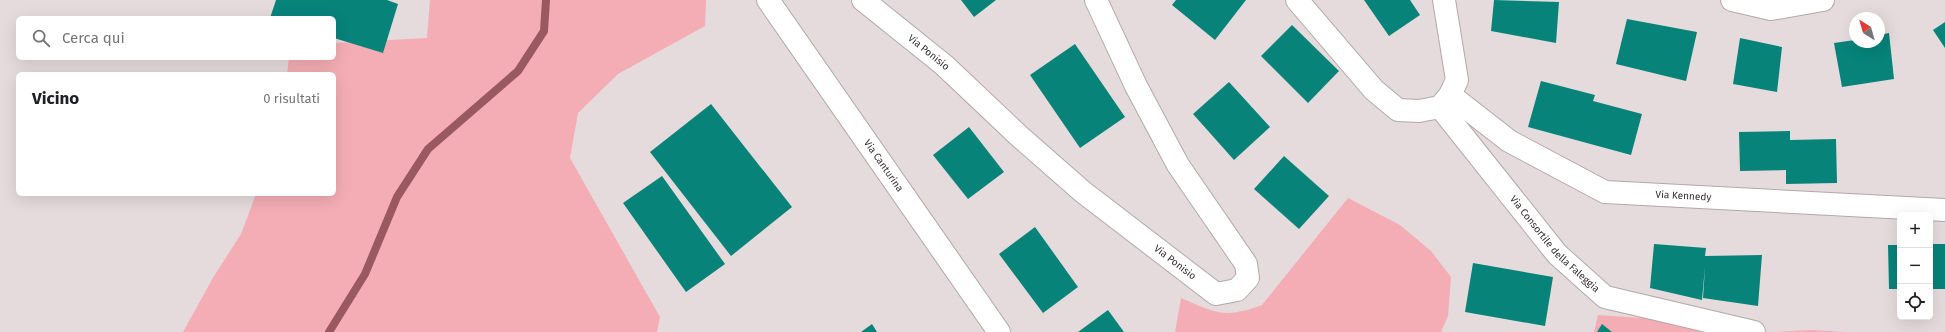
<!DOCTYPE html>
<html lang="it">
<meta charset="utf-8">
<style>
body{margin:0;font-family:"Fira Sans",sans-serif;background:#f2f2f2;color:#202124}
.controls{position:absolute;right:12px;bottom:12px;display:grid;overflow:hidden;border-radius:6px;box-shadow:0 4px 16px #0002}
.controls button{width:36px;height:36px;display:grid;place-items:center;padding:0;border:0;border-bottom:1px solid #e0e0e0;background:#fff;color:#202124;font:20px sans-serif}
.compass{position:absolute;left:1849px;top:12px;width:36px;height:36px;border-radius:50%;background:#fff;box-shadow:0 4px 16px #0002;rotate:323deg}
.list{margin:0;padding:0;list-style:none}
h2{display:flex;justify-content:space-between;align-items:center;height:52px;margin:0;padding:0 16px;font-size:17px}
h2 small{font-size:13px;font-weight:400;color:#757577}
.icon{flex:none;width:22px;height:22px;fill:none;stroke:currentColor;stroke-width:2;stroke-linecap:round;stroke-linejoin:round}
.map{position:relative;flex:none;width:1945px;height:332px;overflow:hidden}
.search{position:absolute;background:#fff;box-shadow:0 4px 16px #0002;left:16px;top:16px;width:320px;height:44px;display:flex;align-items:center;gap:10px;box-sizing:border-box;padding:0 14px;border-radius:6px;color:#757577;font-size:15px}
.panel{position:absolute;background:#fff;box-shadow:0 4px 16px #0002;left:16px;top:72px;width:320px;height:124px;border-radius:6px}
.map>svg:first-child{display:block}
.green{fill:#f4adb4}
.lines{fill:none;stroke-linecap:round;stroke-linejoin:round}
.stream{stroke:#9a5861;stroke-width:8}
.building{fill:#07837a}
.street-casing{stroke:#b3a8a9;stroke-width:24}
.secondary-casing{stroke:#b3a8a9;stroke-width:24}
.street{stroke:#fff;stroke-width:22}
.secondary{stroke:#fff;stroke-width:22}
.labels{text-anchor:middle;dominant-baseline:central;stroke-width:4;stroke-linejoin:round;paint-order:stroke}
.street-label{font-size:10px;fill:#353031;stroke:#fff}
</style>
<div class="map">
<svg width="1945" height="332" viewBox="0 0 1945 332">
<rect width="100%" height="100%" fill="#e6dbdc"/>
<!-- green -->
<path class="green" d="M430,0H706L705,26L618,74L578,113L570,158L660,317L657,332H183L214,276L241,234L256,194H334V74H287L289,58H334V43L427,38Z
M1348,198L1400,225L1431,251L1451,277L1448,316L1441,332H1175L1181,298C1216,313 1224,319 1262,305Z
M1598,315L1657,319L1767,332H1594Z
M1812,330L1845,332H1775Z"/>
<g class="lines">
<!-- stream -->
<path class="stream" d="M329,332L365,274L397,197L428,149L518,71L544,31L546,0"/>
</g>
<!-- building -->
<path class="building" d="M276,0H387L398,4L383,53L334,38V18H270Z
M961,0H996L974,17Z
M1176,0H1246L1215,40L1172,5Z
M1364,0H1410L1420,15L1389,36Z
M1494,0L1559,2L1556,43L1491,31Z
M1627,19L1697,32L1686,81L1616,64Z
M1945,22V48L1933,30Z
M1292,25L1339,71L1308,103L1261,56Z
M1889,33L1894,79L1842,87L1834,43L1855,40V42H1879V35Z
M1740,38L1782,47L1777,92L1733,84Z
M1075,44L1125,117L1080,148L1030,75Z
M1541,81L1595,95L1593,101L1642,114L1631,155L1528,127Z
M1229,82L1270,127L1234,160L1193,114Z
M711,104L792,207L731,256L650,152Z
M969,127L1004,172L968,199L933,155Z
M1790,131V140L1836,139L1837,183L1786,184V170L1740,171L1739,132Z
M1284,156L1329,196L1299,229L1254,189Z
M662,176L725,264L686,292L623,203Z
M1035,227L1078,287L1043,313L999,254Z
M1654,244L1706,248L1705,256L1762,255L1758,306L1703,298L1705,267L1702,300L1650,288Z
M1930,244H1945V289H1930Z
M1888,245H1900V289H1889Z
M1473,263L1553,277L1545,326L1465,312Z
M1108,310L1124,332H1078Z
M872,324L877,332H861Z
M1602,324L1612,332H1597Z"/>
<g class="lines">
<!-- street casing -->
<g class="street-casing">
<g id="street">
<path id="s1" d="M863,0L944,65L1018,135L1083,192L1216,294L1237,290L1248,278L1246,264L1178,165L1136,86L1096,0"/>
<path d="M1297,0L1374,90L1398,110L1419,111L1440,107L1450,95L1457,80L1444,0"/>
<path d="M1732,0L1771,9L1823,0"/>
<path id="s2" d="M1450,95L1509,141L1605,192L1945,210"/>
<path id="s3" d="M1440,107L1557,254L1605,297L1754,332"/>
</g>
</g>
<!-- secondary casing -->
<g class="secondary-casing">
<g id="secondary">
<path id="s4" d="M768,0L999,332"/>
</g>
</g>
<!-- street -->
<use href="#street" class="street"/>
<!-- secondary -->
<use href="#secondary" class="secondary"/>
</g>
<g class="labels">
<!-- street labels -->
<g class="street-label">
<text stroke="none"><textPath href="#s1" startOffset="84">Via Ponisio</textPath></text>
<text stroke="none"><textPath href="#s4" startOffset="202">Via Canturina</textPath></text>
<text stroke="none"><textPath href="#s2" startOffset="262">Via Kennedy</textPath></text>
<text stroke="none"><textPath href="#s3" startOffset="179">Via Consortile della Faleggia</textPath></text>
<text stroke="none"><textPath href="#s1" startOffset="408">Via Ponisio</textPath></text>
</g>
</g>
</svg>
<div class="controls">
<button>+</button>
<button>−</button>
<button><svg class="icon" aria-label="locate" viewBox="0 0 24 24"><circle cx="12" cy="12" r="6"/><path d="M12 2v4M12 18v4M2 12h4M18 12h4"/></svg></button>
</div>
<svg class="compass" viewBox="-18 -18 36 36"><path d="M0-13l5 13h-10z" fill="#e53935"/><path d="M0 13l5-13h-10z" fill="#757577"/></svg>
<div class="search"><svg class="icon" aria-label="search" viewBox="0 0 24 24"><circle cx="10" cy="10" r="6"/><path d="M15 15l6 6"/></svg>Cerca qui</div>
<section class="panel">
<h2>Vicino<small>0 risultati</small></h2>
<ul class="list">
</ul>
</section>
</div>
